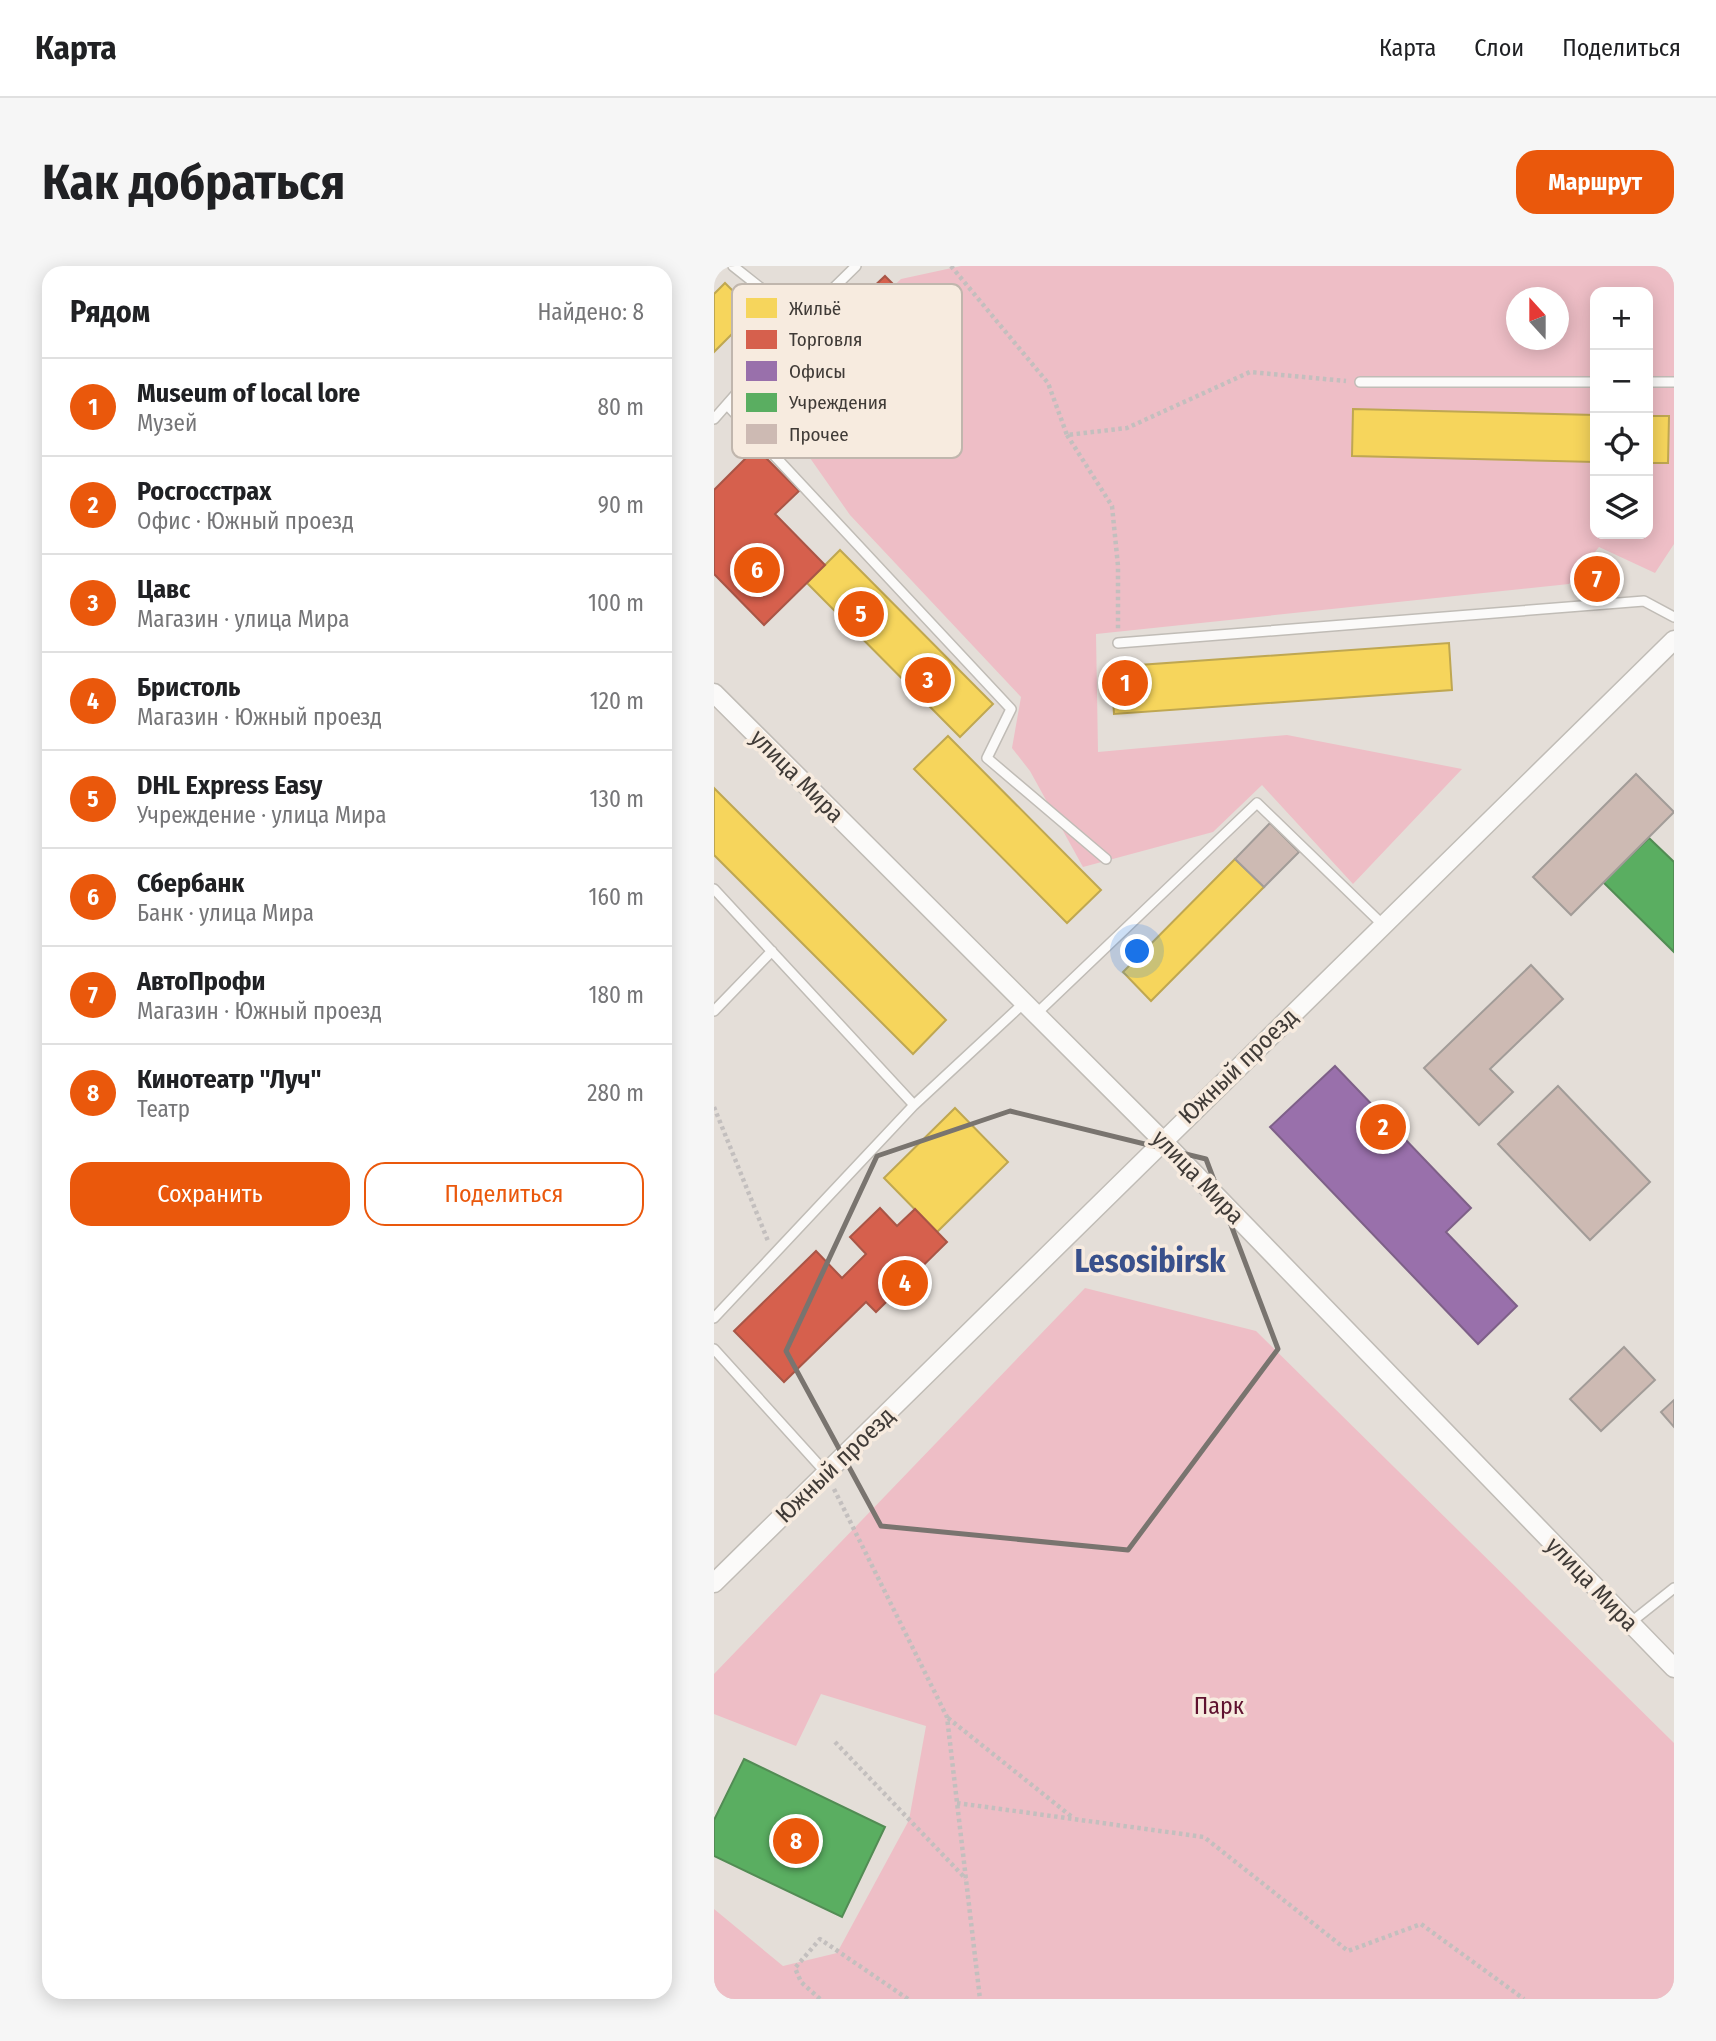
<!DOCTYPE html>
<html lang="ru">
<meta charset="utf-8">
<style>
body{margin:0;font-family:"Fira Sans Condensed",sans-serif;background:#f6f6f6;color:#202124}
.controls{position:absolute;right:21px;top:21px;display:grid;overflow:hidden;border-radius:14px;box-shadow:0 4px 18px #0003}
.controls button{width:63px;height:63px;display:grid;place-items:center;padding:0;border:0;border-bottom:2px solid #e0e0e0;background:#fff;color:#202124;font:35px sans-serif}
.compass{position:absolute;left:792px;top:21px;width:63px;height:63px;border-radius:50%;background:#fff;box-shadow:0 4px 18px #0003;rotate:339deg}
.you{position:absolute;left:424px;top:686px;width:24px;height:24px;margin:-18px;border:5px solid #fff;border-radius:50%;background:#1a73e8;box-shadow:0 0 0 10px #1a73e833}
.badge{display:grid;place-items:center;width:46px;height:46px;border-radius:50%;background:#ea580c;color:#fff;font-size:23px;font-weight:700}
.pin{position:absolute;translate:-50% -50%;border:4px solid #fff;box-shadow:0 2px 7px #0006}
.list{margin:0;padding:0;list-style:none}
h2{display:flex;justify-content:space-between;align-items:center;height:91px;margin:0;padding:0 28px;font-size:30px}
h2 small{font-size:23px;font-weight:400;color:#757577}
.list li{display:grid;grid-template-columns:46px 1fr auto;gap:21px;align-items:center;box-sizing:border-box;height:98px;padding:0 28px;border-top:2px solid #e0e0e0}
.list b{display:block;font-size:26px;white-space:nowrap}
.list p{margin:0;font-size:23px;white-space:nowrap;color:#757577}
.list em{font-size:23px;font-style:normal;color:#757577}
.actions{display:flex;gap:14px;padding:21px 28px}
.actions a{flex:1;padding:16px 0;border:2px solid #ea580c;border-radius:21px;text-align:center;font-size:24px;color:#ea580c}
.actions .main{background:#ea580c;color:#fff}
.icon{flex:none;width:38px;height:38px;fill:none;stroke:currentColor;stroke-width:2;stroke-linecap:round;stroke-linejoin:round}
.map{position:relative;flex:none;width:960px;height:1733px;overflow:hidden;border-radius:21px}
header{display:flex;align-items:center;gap:42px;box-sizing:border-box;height:98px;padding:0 35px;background:#fff;border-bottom:2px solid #e0e0e0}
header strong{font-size:33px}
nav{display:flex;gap:38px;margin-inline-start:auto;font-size:24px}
.intro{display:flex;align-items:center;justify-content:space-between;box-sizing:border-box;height:168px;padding:0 42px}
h1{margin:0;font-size:49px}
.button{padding:18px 32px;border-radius:21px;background:#ea580c;color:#fff;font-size:24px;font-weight:700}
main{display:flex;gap:42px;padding:0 42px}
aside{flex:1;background:#fff;border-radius:21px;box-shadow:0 4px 18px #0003}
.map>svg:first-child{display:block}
.green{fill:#eebec6;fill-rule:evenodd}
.homes{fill:#f6d55c;stroke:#bfa751;stroke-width:2}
.shops{fill:#d6604d;stroke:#a95546;stroke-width:2}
.offices{fill:#9970ab;stroke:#7e6088;stroke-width:2}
.public{fill:#5aae61;stroke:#528c54;stroke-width:2}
.building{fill:#cdbab3;stroke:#a29c98;stroke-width:2}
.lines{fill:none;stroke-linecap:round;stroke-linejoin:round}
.lane-casing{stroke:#c0bcb6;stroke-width:12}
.street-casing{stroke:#c0bcb6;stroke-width:21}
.path{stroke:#c3bfbe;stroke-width:4.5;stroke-dasharray:3.5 3.5;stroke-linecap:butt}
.lane{stroke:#fbfaf9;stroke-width:9}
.street{stroke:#fbfaf9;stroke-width:18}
.marked{fill:none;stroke:#79746f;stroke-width:5;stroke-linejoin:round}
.labels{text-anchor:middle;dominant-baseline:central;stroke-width:7;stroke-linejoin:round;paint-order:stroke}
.street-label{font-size:24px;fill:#403b37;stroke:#f7ebdf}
.park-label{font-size:24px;fill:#5f122f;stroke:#f7ebdf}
.district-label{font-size:32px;font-weight:bold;fill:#39508b;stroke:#f7ebdf}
.key{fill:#f7ebdf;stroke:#c0b6ad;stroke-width:2}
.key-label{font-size:19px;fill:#403b37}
</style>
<header>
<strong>Карта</strong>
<nav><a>Карта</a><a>Слои</a><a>Поделиться</a></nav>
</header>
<div class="intro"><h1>Как добраться</h1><a class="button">Маршрут</a></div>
<main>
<aside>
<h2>Рядом<small>Найдено: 8</small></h2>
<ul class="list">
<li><span class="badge">1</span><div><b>Museum of local lore</b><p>Музей</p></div><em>80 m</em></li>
<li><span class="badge">2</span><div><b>Росгосстрах</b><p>Офис · Южный проезд</p></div><em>90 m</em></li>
<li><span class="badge">3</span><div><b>Цавс</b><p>Магазин · улица Мира</p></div><em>100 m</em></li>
<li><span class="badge">4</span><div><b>Бристоль</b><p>Магазин · Южный проезд</p></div><em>120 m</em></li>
<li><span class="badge">5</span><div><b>DHL Express Easy</b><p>Учреждение · улица Мира</p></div><em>130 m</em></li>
<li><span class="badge">6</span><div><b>Сбербанк</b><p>Банк · улица Мира</p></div><em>160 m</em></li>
<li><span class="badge">7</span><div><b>АвтоПрофи</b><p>Магазин · Южный проезд</p></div><em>180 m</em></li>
<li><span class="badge">8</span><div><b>Кинотеатр &quot;Луч&quot;</b><p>Театр</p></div><em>280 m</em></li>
</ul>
<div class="actions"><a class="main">Сохранить</a><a>Поделиться</a></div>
</aside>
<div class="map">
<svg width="960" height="1733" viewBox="0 0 960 1733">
<rect width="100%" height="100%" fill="#e4ded8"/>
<!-- green -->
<path class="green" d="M247,0H960V278L941,307L885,281L855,318L382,368L384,486L573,469L748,503L639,618L548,519L499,566L369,601L316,505L298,482L307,431L136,249L56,135L187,13ZM881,26H934V268H881ZM802,32H844V74H802Z
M371,1022L542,1065L960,1477V1733H0V1643L69,1700L123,1687L195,1554L212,1460L107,1428L82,1480L0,1448V1408Z"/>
<!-- homes -->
<path class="homes" d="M11,17L40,46L0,86V28Z
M639,143L881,149V196L638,190Z
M934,150H955L954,197H934Z
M126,284L279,438L246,471L93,317Z
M735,377L738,424L400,448L397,401Z
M234,470L387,624L353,657L200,503Z
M0,522L232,754L199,788L0,589Z
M521,593L550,621L437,735L409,706Z
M241,842L294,896L223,966L170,912Z"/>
<!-- shops -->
<path class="shops" d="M171,10L187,26L152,61L135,44Z
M42,182L85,225L61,248L111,299L50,359L0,308V224Z
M885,297L899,310L880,330L866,317Z
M166,942L183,960L201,943L233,976L162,1046L152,1036L70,1116L20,1065L102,985L128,1012L152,988L136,971Z"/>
<!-- offices -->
<path class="offices" d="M621,800L757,942L732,966L803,1040L764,1078L556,861Z"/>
<!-- public -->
<path class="public" d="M935,572L960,596V686L889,616Z
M30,1493L171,1561L128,1651L0,1590V1554Z"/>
<!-- building -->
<path class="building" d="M922,508L960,546L857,649L819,611Z
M556,557L585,586L550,621L521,593Z
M817,699L849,733L776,803L799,826L765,859L710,802Z
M844,820L936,916L876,974L784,878Z
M910,1081L941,1114L887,1165L856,1133Z
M960,1134V1161L947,1146Z"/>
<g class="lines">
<!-- lane casing -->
<g class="lane-casing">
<path id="lane" d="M19,0L87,54
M646,116H881
M934,116H960
M14,140L297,443L273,492L392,593
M0,153L87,54L142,0
M404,377L930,335L960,351
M0,623L200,839L311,736
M0,745L58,685
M322,748L543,537L668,658
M0,1052L200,839
M0,1083L113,1208
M916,1357L960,1322"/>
</g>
<!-- street casing -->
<g class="street-casing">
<path id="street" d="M0,427L448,874L960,1402
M0,1317L960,374"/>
</g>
<!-- path -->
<path class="path" d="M237,0L334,117L353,169L413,162L536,106L632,115
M353,169L398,240L404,300V365
M0,841L54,975
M120,1223L233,1451L266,1733
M234,1452L358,1551
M121,1476L252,1613
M243,1537L490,1571L634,1685L707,1658L810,1733
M106,1733L87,1716L81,1702L106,1673L194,1733"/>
<!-- lane -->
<use href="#lane" class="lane"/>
<!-- street -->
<use href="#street" class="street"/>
</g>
<!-- marked area -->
<path class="marked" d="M296,845L492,893L564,1083L414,1284L167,1260L72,1085L163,890Z"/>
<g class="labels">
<!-- street labels -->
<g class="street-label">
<text transform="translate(83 510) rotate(45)">улица Мира</text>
<text transform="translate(524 800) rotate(-44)">Южный проезд</text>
<text transform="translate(484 911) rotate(46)">улица Мира</text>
<text transform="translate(121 1199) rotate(-44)">Южный проезд</text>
<text transform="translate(878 1318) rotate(46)">улица Мира</text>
</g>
<!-- park labels -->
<g class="park-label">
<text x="505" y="1440">Парк</text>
</g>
<!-- district labels -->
<g class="district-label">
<text x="436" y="995">Lesosibirsk</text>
</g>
</g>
<!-- legend -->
<rect x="18" y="18" width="230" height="174" rx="10" class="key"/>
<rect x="32" y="32" width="31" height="20" fill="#f6d55c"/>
<rect x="32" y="64" width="31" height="19" fill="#d6604d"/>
<rect x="32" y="95" width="31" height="20" fill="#9970ab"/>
<rect x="32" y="127" width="31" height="19" fill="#5aae61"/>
<rect x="32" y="158" width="31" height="20" fill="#cdbab3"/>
<g class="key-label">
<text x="75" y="49">Жильё</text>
<text x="75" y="80">Торговля</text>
<text x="75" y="112">Офисы</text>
<text x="75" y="143">Учреждения</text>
<text x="75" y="175">Прочее</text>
</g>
</svg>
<div class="controls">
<button>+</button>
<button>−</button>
<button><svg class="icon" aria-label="locate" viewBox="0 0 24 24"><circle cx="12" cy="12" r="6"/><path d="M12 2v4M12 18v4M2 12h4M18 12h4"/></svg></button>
<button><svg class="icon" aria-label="layers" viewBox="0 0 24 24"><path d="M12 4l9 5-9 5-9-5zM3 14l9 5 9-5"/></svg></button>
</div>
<svg class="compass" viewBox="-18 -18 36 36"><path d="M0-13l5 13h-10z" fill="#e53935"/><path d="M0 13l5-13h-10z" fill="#757577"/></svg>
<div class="you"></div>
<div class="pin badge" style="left:411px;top:417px">1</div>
<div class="pin badge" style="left:669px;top:861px">2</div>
<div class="pin badge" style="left:214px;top:414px">3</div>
<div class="pin badge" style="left:191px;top:1017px">4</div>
<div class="pin badge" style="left:147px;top:348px">5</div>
<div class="pin badge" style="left:43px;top:304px">6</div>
<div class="pin badge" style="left:883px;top:313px">7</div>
<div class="pin badge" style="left:82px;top:1575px">8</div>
</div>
</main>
